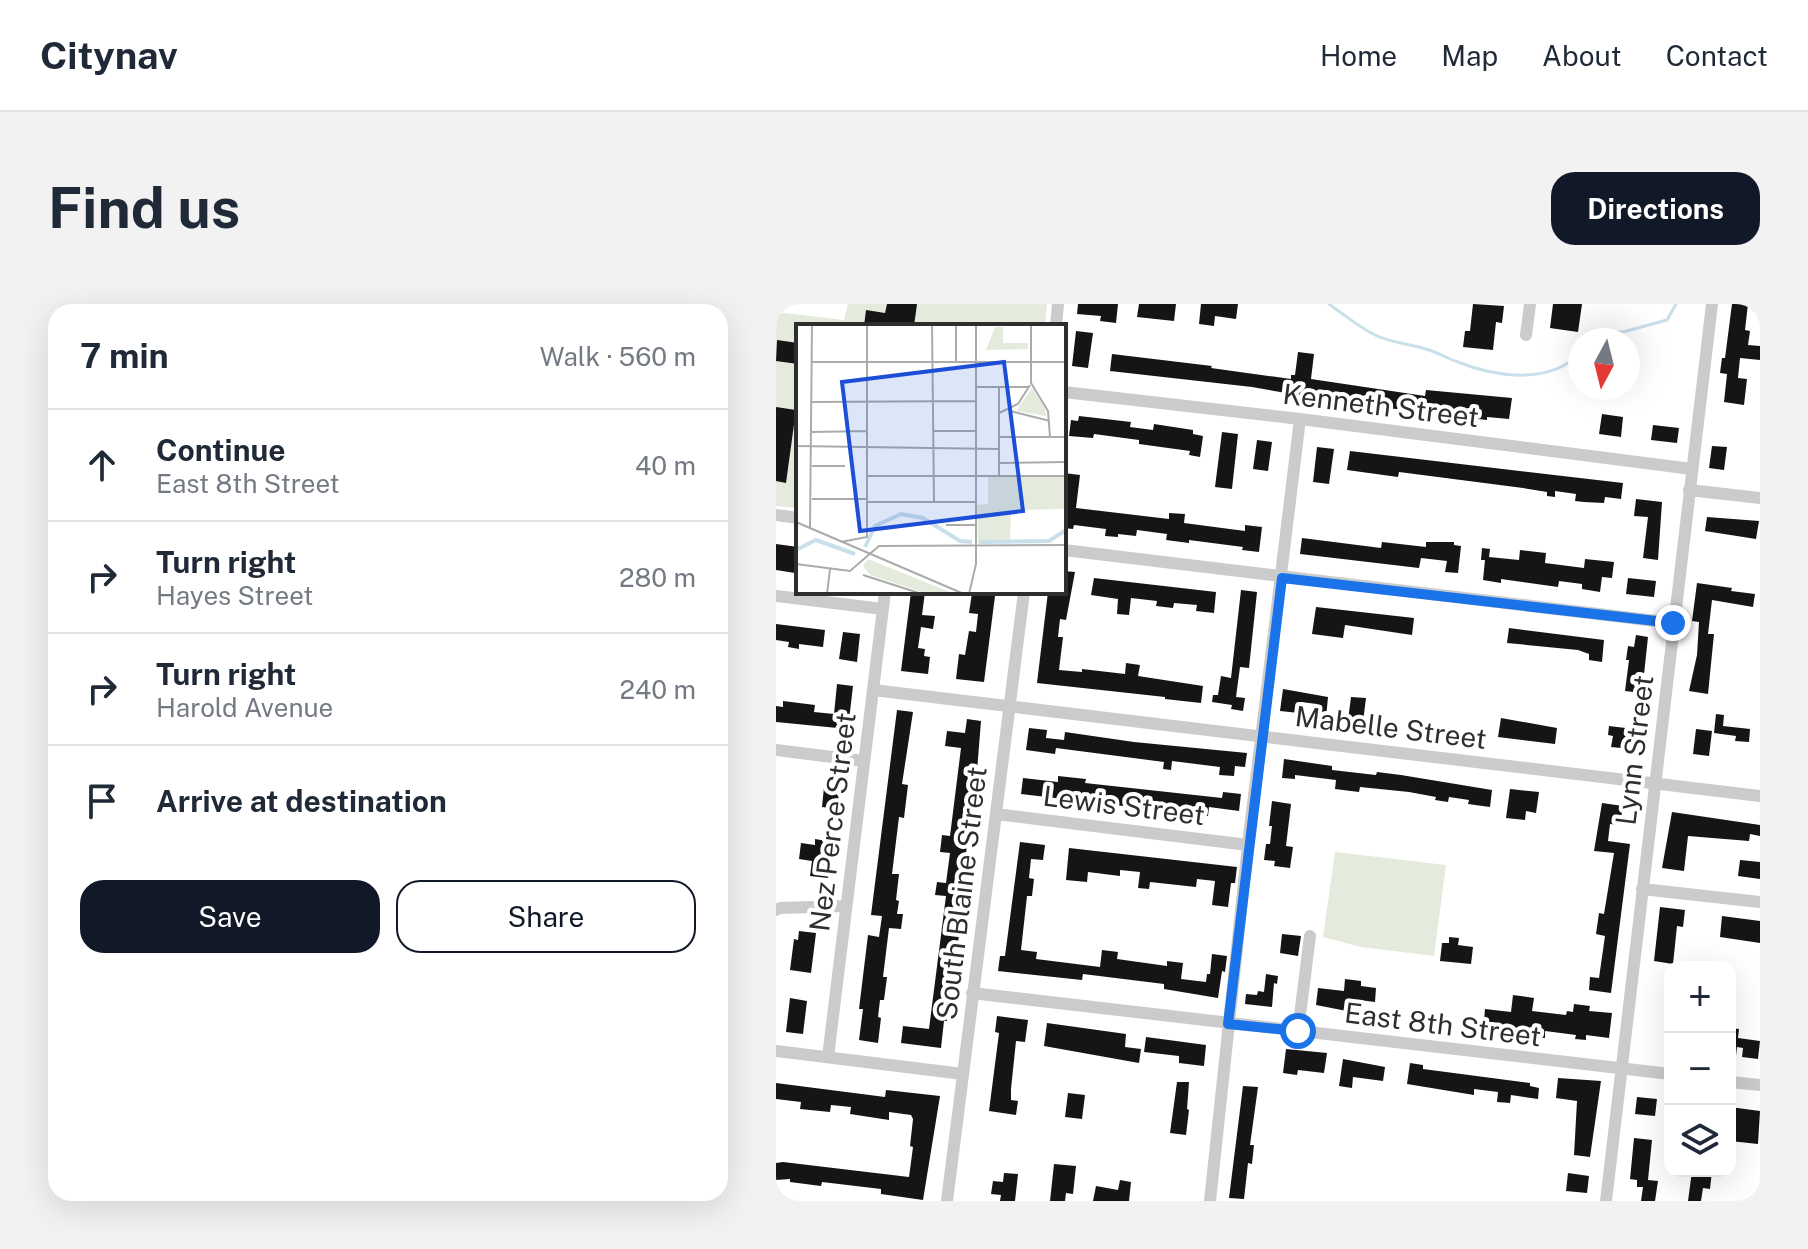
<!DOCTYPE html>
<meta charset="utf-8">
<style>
body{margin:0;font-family:"Public Sans",sans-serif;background:#f2f2f3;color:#1f2937}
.controls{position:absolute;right:24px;bottom:24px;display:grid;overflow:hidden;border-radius:16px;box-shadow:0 8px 32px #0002}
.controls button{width:72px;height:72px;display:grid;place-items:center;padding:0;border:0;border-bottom:2px solid #e0e1e3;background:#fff;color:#1f2937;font:40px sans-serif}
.compass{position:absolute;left:792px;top:24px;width:72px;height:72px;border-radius:50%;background:#fff;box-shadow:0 8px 32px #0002;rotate:187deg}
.stop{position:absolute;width:24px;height:24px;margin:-18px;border:6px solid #1a73e8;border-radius:50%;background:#fff}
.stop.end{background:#1a73e8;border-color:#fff;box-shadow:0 2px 8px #0008}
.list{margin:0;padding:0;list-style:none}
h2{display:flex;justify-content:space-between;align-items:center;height:104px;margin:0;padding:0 32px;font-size:34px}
h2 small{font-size:26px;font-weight:400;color:#747a83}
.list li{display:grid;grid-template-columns:52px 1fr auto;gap:24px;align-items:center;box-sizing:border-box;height:112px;padding:0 32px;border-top:2px solid #e0e1e3}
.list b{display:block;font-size:30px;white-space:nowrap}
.list p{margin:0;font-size:26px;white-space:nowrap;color:#747a83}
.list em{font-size:26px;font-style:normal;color:#747a83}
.actions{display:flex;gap:16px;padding:24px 32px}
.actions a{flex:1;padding:18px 0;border:2px solid #111827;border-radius:24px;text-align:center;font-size:28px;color:#111827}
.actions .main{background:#111827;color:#fff}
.icon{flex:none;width:44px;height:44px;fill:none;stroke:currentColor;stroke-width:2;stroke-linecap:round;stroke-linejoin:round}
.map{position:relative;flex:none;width:984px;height:897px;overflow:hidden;border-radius:24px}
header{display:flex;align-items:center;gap:48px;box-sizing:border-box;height:112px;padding:0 40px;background:#fff;border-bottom:2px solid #e0e1e3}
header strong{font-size:38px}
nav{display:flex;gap:44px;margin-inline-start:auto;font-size:28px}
.intro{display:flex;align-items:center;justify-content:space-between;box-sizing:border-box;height:192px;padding:0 48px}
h1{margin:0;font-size:56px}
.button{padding:20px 36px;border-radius:24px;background:#111827;color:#fff;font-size:28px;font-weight:700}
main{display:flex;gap:48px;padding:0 48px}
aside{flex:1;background:#fff;border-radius:24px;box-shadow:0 8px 32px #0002}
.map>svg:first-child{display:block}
.green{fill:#e5ebdc}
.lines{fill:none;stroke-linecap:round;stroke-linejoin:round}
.stream{stroke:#c9dfea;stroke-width:3}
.building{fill:#151515}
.minor{stroke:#cbcbcb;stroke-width:12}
.route{stroke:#1a73e8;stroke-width:10}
.labels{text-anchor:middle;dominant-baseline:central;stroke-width:8;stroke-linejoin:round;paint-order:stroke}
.street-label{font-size:28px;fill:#2e2e2e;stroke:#fff}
.inset-river{fill:none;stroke:#c9dfea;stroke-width:4}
.inset-road{fill:none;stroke:#ababab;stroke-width:2}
.view{fill:#1d4ed8;fill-opacity:0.15;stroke:#1d4ed8;stroke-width:4}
.inset-edge{fill:none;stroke:#2e2e2e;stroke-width:4}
</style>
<header>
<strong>Citynav</strong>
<nav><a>Home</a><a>Map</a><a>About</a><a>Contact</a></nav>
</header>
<div class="intro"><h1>Find us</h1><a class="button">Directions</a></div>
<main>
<aside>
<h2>7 min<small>Walk · 560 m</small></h2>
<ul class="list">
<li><svg class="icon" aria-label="ahead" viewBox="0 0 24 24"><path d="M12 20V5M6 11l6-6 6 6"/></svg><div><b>Continue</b><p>East 8th Street</p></div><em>40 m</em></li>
<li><svg class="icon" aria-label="right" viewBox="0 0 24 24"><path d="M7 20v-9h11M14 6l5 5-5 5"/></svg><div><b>Turn right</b><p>Hayes Street</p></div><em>280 m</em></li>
<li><svg class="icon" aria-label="right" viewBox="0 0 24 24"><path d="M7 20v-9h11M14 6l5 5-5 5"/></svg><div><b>Turn right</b><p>Harold Avenue</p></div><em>240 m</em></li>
<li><svg class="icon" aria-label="arrive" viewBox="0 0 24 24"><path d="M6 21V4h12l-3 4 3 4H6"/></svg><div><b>Arrive at destination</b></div></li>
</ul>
<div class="actions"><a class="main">Save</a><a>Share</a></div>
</aside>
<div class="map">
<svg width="984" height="897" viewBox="0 0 984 897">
<rect width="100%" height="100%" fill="#fff"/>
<!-- green -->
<path class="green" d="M72,0H271L269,22H22V204L0,202V8L68,16Z
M559,548L670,561L658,652L585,643L547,633Z"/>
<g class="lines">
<!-- stream -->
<path class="stream" d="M553,0C567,10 583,23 599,31C615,39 636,40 653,46C663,49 672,55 682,58C719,73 774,81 804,49
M822,36L830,28H847L891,16L900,0"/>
</g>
<!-- building -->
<path class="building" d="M111,0H141L138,22H88L90,6L109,9Z
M302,0H342L340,19L324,17L325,12L301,10Z
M363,0H400L398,17L361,13Z
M425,0H462L460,15L439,12L438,22L423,20Z
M697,0L728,2L726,19L720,18L717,46L687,43L689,27H694Z
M777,0H806L802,28L774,24Z
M956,0H972L969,26L974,27L972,41L984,42V56L964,54L962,74L971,75L968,101L948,98L951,70L944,69L946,54H949Z
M300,27L317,29L312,64L296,62Z
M1,36L22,39V60L0,57Z
M522,48L538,50L535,75L649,92L650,86L736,94L733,115L711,113V116L665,111L544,95L476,83L334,67L336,50L436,62L435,64L515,75V71H519Z
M0,103L20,106L10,179L0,177Z
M826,110L847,113L845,133L823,130Z
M303,112L355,118L354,123L377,126L378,120L417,126V130L427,132L424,153L413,151L414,147L363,140V136L318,130L317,134L293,132L295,116L302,117Z
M877,121L903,124L901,139L875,136Z
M446,128L462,130L456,185L439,183Z
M481,136L496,138L492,167L477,165Z
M936,142L951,143L948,166L933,164Z
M541,143L558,145L553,180L537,178Z
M574,147L847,179L845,195L829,193L828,199L808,198L799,197L800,190L779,187V193L771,192V188L747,184L623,168L622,173L571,166Z
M288,169L304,171L300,204L393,215V209L409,210L408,219L469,227V221L486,223L483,248L466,246L467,243L413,236V239L390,236L391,230L361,226L360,232L342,230V233L329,232L330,225L298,221L297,225L288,224Z
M860,195L886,198L882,256L867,254L872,213L858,212Z
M931,213L983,217L980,235L929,227Z
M526,234L605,244L606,238L650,243V238H678V241L685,242L682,269L669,268L671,257L645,254L643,264L524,250Z
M0,240L22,243L19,269L0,266Z
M706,244L714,245L713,253L743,256L744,246L770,249L769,259L808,264L809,255L838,258L836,274L826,273L824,288L806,285V280L783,277L782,283L725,275V279L707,276L709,256H705Z
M288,267L299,268L290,316L284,315L282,333H287L283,366L306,368V365L349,370L350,359L364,361L362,372L427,382L425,399L389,395V393L261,379L272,288H288Z
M318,274L440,288L438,309L420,307L421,301L398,299L397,304L380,302L381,297L355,294L353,311L341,310L342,295L315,291Z
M852,274L880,277L878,293L850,290Z
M921,279L956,284L955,287L979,290L977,303L936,296L932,330H938L932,390L913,387L921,351L923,318L916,317Z
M465,286L481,288L473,364L464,363L460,393L469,394L467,407L455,405L456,401L436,398L437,391H442L445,372L455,374Z
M135,288H149L146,311L159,312L157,325L145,323L142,344L149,345L148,352L154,353L152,370L125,367Z
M196,289L219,292L208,378L180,375L183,350L189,351L193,327L200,328L202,310L193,309Z
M540,303L638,314L636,331L569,321L567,334L536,330Z
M0,320L49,326L47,343L23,340V345L12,343L13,338L0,336Z
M733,324L828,336L826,358L813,356V350L802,346L731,339Z
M67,328L84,330L81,358L63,355Z
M860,331L872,333L866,389L849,387L853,356H850L852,342L858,343Z
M61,380L77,382L72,425L0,418V402L7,403V397L39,401L38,408L58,410Z
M507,385L552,393L550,414L540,413L541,400L525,398L523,409L504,407Z
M575,393L590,394L587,418L572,416Z
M121,406L137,408L126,480L132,481L128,514L123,513L116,570H123L120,596L123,597L121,610H127L125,625L113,624L107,673H111L108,696H104L102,713L105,714L102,739L83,736L87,705H83L92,631L103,633L106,612L95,611Z
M940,410L948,411L947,422L974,425L973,438L959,437L960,432L938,429Z
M725,414L781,424L779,440L722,433Z
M191,415L205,417L199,492L195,520L192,519L187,603L171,717H168L165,744L125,739L127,722L153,725L170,592L159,591L161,578L170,579L174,549L164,548L166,531L174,532L185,444L169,442L171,427L189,429Z
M833,422L858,425L855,445L835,443L837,432L832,431Z
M253,424L271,426L270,434L288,436L289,428L358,438L471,449L469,463L459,462L458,472L443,471L444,463L396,457L395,466L387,465L388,458L280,444L279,450L250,446Z
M920,425L936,427L933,452L917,450Z
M508,455L556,462V466L600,471L601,468L625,471L716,486L714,503L692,500L693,496L673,493L672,498L659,496L660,493L633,488L584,483L583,488L559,485L560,476L519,471V475L506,474Z
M282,472L310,475L309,479L446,494L447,488L465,490L463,507L433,503L432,512L245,490L247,474L282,478Z
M49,473L65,474L61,505L46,503Z
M734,485L763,488L760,509L750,507L749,516L730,514Z
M496,497L515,500L510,542L517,543L514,564L498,562L499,557L488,556L490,540H494L496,522H493Z
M826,499L847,502L844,521L834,520L832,537L854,540L835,689L813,686L814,673L823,674L829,632L820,630L823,609L828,610L838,549L818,547Z
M896,508L984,521V532L974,530L973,537L912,532L908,567L886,564Z
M39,535L57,538L52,574L34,572L36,557L23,555L25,539L39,541Z
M244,538L269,541L267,556L255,555L253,574L258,575L256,592H251L245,646L261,648L260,655L324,663L326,646L342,648L341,655L391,662V657L407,659L405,675L430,678L431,670H434L436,650L451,652L449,668L446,667L442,694L388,685V680L307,670L306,676L222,667L224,652H229Z
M293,544L461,563L459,579H455L452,603L436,601L439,577L421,575L420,583L374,578L373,585L362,584L364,568L344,566V572L312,568L311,578L290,576Z
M964,556L984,558V575L962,572Z
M884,603L909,606L907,623L901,622L897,660L878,657Z
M946,612L984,617V639L944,633Z
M23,627L40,629L35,669L14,666L18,635L22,636Z
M506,630L525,632L522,652L504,649Z
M673,633L683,634L682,641L697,643L695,660L664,657L666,639H673Z
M490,670L502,672L501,680L498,679L496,703L469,700L470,690L481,691L482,687L488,688Z
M569,675L585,677V682L600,684L599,698L583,696L581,709L540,701L542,684L568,687Z
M737,691L758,694L756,707L790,711L791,707L797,708L798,700L814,702L813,707L836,709L833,734L810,731V736L799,735L800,731L769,727V734L711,727L712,718L708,717L709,705L735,708Z
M14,694L31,697L27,730L10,728Z
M221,712L252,716L249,738L240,737L235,785V796L242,797L240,811L213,807L223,729L219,728Z
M271,719L350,730L349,743L365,745L363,759L268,742Z
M954,724L963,725L962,734L984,737L982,755L966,753L967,744L961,743L960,752H954Z
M370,733L430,741L428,762L403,759V752L368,748Z
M510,745L551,749L548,769L522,766L521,771L507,769Z
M567,755L609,763L607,777L577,773L576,784L563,782Z
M634,759L647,761V765L754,779V782L763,784L762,795L735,791L734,799L721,798L722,788L698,785V791L631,780Z
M782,774L825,777L814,853L798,851L801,797L780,794Z
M401,778H413L411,805L413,806L410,831L394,829Z
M0,779L109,793L110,786L164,792L147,896L105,890V885L46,878L45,882L14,878V875L0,876V859L7,858L133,873L137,843L134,842L137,815L135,811L113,808V816L74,810L75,803L55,801L54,808L24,805L25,798L0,795Z
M467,782L482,783L474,841H478L476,860L472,859L468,895L453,894Z
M292,789L309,791L306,815L289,813Z
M861,793L881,795L879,812L859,810Z
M954,803L984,807L982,840L954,837Z
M858,834L876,836L872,876L882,877L879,897H865L867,883H861V876L854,875Z
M278,860L300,862L297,890L290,889L289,897H274Z
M916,867H936L934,885L927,884L925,897H912Z
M228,869L242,870L239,897H224L225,891L215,890L217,877L227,878Z
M792,869L813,872L811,889L790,887Z
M344,876L355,878L353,897H317L320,882L342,886Z"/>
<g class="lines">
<!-- minor -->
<path class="minor" d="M280,22L282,0
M750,31L754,0
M288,88L524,115L916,165
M913,186L984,194
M0,211L22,214
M288,246L897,319
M0,292L107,305
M97,386L984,492
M0,446L88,457
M220,510L472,541
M866,585L984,598
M0,606L4,604L69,602
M196,689L894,770
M522,727L534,632
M0,747L187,770
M52,753L109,288
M954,778L984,781
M171,897L248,288
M434,897L472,541L524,115
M830,897L936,0"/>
</g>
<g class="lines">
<!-- route -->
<path class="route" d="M522,727L452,720L506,274L897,319"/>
</g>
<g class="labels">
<!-- street labels -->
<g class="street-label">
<text transform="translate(605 101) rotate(7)">Kenneth Street</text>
<text transform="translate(615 423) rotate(7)">Mabelle Street</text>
<text transform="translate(858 446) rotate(-83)">Lynn Street</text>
<text transform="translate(348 501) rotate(7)">Lewis Street</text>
<text transform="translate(56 518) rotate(-83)">Nez Perce Street</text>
<text transform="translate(185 589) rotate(-83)">South Blaine Street</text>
<text transform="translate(667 720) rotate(7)">East 8th Street</text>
</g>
</g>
<!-- overview -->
<g transform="translate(20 20)">
<rect width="270" height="270" fill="#fff"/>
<path d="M199,3H207V19H232V25L190,26ZM236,64L249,84L250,92L220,87ZM192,153H270V185L215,186L214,219H182L181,181L192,180ZM72,235L159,270H132L74,251L67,242Z" fill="#e5ebdc"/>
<path class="inset-river" d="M183,218L253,217L270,206M69,223L79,202L105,190L127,194L164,217L176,218M0,226L20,216L59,230"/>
<path class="inset-road" d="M136,0L138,178M160,0V37M235,0V59L252,87L254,113M16,38H270M180,63H233M203,63V152M16,78L180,77M214,87L254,97M203,89L222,80L234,61M138,107H180M16,108L71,107M203,113H270M0,122L203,125M203,139L270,138M16,142H49M72,152H270M16,175H72M72,178H180M0,198L168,270M150,201H180M14,204L16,0M45,218L71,213V0M0,240L54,247L83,222L270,221M67,251L126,270M31,270L34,245M173,270L180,240V0"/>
<path class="view" d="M208,38L227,187L64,207L46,58Z"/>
<rect width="270" height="270" class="inset-edge"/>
</g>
</svg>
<div class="controls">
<button>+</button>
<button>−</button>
<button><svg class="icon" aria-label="layers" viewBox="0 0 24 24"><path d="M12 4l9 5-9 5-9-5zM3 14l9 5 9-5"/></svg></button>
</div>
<svg class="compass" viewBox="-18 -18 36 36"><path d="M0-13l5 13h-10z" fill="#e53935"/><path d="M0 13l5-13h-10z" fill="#747a83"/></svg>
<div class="stop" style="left:522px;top:727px"></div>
<div class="stop end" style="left:897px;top:319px"></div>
</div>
</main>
